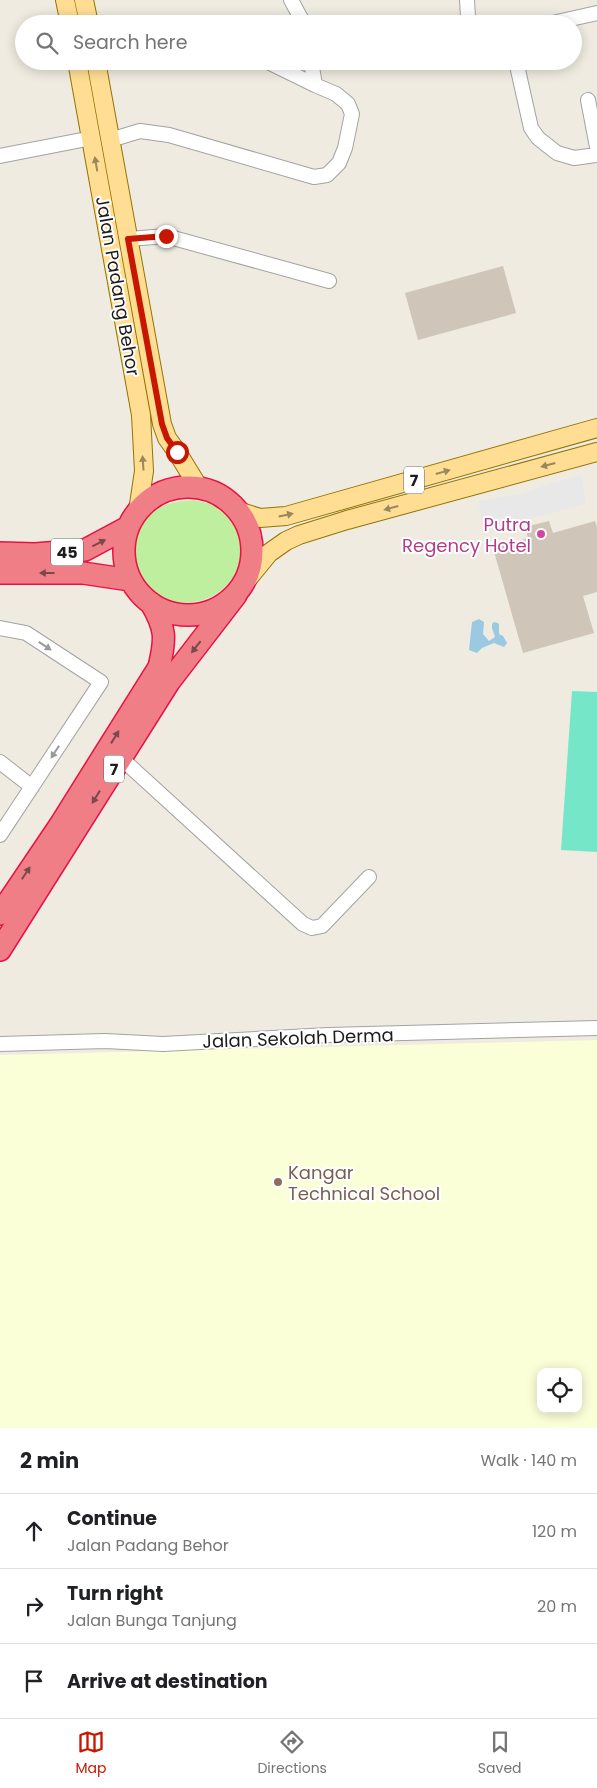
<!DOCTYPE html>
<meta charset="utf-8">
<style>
body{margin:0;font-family:Poppins,sans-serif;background:#f6f6f6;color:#202124}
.controls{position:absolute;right:15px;bottom:15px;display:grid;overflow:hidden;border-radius:10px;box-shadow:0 2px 12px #0003}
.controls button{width:45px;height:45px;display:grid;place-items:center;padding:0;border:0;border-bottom:1px solid #e0e0e0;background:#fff;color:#202124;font:25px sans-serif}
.stop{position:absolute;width:15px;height:15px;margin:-11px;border:4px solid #c71700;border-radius:50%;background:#fff}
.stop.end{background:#c71700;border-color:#fff;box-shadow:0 1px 5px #0008}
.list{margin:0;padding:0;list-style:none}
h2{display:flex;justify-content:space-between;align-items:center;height:65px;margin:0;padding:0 20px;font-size:21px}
h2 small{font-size:16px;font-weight:400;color:#757577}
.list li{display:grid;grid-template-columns:32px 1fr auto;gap:15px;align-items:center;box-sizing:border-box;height:75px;padding:0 20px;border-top:1px solid #e0e0e0}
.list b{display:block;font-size:19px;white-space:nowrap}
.list p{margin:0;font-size:16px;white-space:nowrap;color:#757577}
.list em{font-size:16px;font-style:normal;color:#757577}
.icon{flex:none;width:28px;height:28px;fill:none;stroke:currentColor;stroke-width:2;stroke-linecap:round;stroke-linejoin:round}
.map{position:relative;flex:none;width:597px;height:1428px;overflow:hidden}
.search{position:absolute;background:#fff;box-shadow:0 2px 12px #0003;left:15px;right:15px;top:15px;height:55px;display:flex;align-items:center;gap:12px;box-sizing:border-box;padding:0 18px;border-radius:28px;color:#757577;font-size:19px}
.sheet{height:290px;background:#fff}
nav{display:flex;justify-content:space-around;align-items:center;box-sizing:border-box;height:70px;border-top:1px solid #e0e0e0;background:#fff;font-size:14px;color:#757577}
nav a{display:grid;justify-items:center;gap:2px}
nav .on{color:#c71700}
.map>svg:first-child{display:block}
.education{fill:#faffd8;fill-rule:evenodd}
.grass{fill:#bdef9f}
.pitch{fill:#75e7c8}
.parking{fill:#e8e8e8}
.water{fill:#9bc9e1}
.building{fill:#cfc5b9}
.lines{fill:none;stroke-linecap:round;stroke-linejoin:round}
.minor-casing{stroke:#a3a3a3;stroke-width:16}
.major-casing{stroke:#937400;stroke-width:20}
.highway-casing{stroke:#e81142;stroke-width:24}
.minor{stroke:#fff;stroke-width:14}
.major{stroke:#ffde94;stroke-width:18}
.highway{stroke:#ef7e86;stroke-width:21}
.oneway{fill:#99875e}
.oneway2{fill:#7b484c}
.oneway3{fill:#999}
.route{stroke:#c71700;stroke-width:6}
.hotel-dot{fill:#d1479c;stroke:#fff;stroke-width:2}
.education-dot{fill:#8d6e63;stroke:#fff;stroke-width:2}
.labels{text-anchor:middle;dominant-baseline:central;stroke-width:4;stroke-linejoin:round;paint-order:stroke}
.shield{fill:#fff;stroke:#606060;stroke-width:1}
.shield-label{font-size:16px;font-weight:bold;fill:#1c1c1c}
.street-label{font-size:18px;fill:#1c1c1c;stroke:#fff}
.hotel-label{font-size:18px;fill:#b23c85;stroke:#fff;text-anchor:end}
.education-label{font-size:18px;fill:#785e54;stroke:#fff;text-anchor:start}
</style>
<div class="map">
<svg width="597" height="1428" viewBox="0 0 597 1428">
<rect width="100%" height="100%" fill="#efebe0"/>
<!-- education -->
<path class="education" d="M597,1040V1428H0V1055ZM541,1372H578V1409H541Z"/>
<!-- grass -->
<path class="grass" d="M194,500C200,502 207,502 212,505C235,517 248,546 237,570C220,607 169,614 142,583C120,560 132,519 161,507C171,502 182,501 194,500Z"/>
<!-- pitch -->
<path class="pitch" d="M572,691L597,692V852L561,850Z"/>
<!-- parking -->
<path class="parking" d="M581,475L586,504L484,530L478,501L520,494L553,483Z"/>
<!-- water -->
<path class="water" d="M479,619L484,622L483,634L489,641L495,637L492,628V624L494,622L498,623L499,625V634L503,636L507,643L504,647L494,643L482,648L477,653L469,650L472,622Z"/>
<!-- building -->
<path class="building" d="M503,266L516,313L418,340L405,293Z
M549,521L553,533L595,521L597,527V592L583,596L594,633L523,653L493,548L528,538L525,527Z"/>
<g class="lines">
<!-- minor casing -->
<g class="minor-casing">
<path id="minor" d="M291,0L304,24
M467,0L468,17
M548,24L597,13
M311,61L315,85
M516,61L531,128L538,138L557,153L574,158L597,155
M588,100L597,147
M110,140L140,131L169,135L314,177L327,175L339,163L345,148L352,114L348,104L336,94L315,85L266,61
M0,156L92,138
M129,239L166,236L329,281
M0,628L26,633L101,682L0,835
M121,758L303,924L312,928L322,926L369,877
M0,762L32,787
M0,1044L105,1041L163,1044L328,1035L597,1028"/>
</g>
<!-- major casing -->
<g class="major-casing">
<path id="major" d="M65,0L70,24
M84,0L89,24
M77,61L141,415L144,471L138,511
M96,61L162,424L167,438L177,452L199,488
M238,511L260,518L286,516L597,428
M246,581L269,553L286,541L299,535L347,520L597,452"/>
</g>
<!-- highway casing -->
<g class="highway-casing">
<path id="highway" d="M124 551a64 64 0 1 1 128 0a64 64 0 1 1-128 0Z
M0,553L35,554L85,550L128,527
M0,573H83L130,580
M0,914L60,825L159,667C166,638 166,629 151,603
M0,950L169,682L236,595"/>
</g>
<!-- minor -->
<use href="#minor" class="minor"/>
<!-- major -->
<use href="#major" class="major"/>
<!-- highway -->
<use href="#highway" class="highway"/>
</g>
<!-- one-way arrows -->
<defs><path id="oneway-solid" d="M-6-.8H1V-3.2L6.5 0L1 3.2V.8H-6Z" transform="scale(1.25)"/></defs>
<g class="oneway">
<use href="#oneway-solid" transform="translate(96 164) rotate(-100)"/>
<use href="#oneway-solid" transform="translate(143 463) rotate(-94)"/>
<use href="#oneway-solid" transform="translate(548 465) rotate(165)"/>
<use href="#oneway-solid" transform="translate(443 472) rotate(-16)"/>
<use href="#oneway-solid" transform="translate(391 508) rotate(165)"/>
<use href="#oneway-solid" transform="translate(286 515) rotate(-12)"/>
</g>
<g class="oneway2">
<use href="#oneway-solid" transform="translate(99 543) rotate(-27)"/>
<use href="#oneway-solid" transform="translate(47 573) rotate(180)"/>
<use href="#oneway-solid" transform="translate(196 647) rotate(128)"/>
<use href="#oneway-solid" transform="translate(115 737) rotate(-58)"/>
<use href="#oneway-solid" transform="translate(96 797) rotate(122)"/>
<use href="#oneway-solid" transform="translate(26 873) rotate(-56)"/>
</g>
<g class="oneway3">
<use href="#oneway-solid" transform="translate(45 646) rotate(33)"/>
<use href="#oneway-solid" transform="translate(55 752) rotate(123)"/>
</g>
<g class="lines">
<!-- route -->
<path class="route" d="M166,236L128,239L162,424L167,438L177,452"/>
</g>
<!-- markers -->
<circle class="hotel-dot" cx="541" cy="534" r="5"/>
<circle class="education-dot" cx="278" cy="1182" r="5"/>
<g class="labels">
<!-- shield labels -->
<g class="shield">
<rect x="404" y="466.5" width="20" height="27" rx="4"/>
<rect x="51" y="538.5" width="32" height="27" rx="4"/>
<rect x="104" y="755.5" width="20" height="27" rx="4"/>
</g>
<g class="shield-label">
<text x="414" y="480">7</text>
<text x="67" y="552">45</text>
<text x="114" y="769">7</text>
</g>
<!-- street labels -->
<g class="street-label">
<text transform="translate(118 286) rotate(80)">Jalan Padang Behor</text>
<text transform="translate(298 1038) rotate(-2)">Jalan Sekolah Derma</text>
</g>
<!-- hotel labels -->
<g class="hotel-label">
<text x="531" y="524">Putra<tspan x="531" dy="21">Regency Hotel</tspan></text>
</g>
<!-- education labels -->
<g class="education-label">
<text x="288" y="1172">Kangar<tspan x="288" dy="21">Technical School</tspan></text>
</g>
</g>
</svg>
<div class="controls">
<button><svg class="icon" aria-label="locate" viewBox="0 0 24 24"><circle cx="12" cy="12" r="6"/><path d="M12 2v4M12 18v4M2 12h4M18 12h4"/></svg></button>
</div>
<div class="stop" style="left:177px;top:452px"></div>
<div class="stop end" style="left:166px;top:236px"></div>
<div class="search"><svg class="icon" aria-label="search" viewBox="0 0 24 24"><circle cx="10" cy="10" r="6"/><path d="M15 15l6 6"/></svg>Search here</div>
</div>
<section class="sheet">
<h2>2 min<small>Walk · 140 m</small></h2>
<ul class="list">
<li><svg class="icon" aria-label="ahead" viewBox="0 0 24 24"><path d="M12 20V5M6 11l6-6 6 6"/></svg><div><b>Continue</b><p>Jalan Padang Behor</p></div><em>120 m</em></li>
<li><svg class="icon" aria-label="right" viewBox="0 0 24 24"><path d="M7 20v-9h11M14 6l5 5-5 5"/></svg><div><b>Turn right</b><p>Jalan Bunga Tanjung</p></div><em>20 m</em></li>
<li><svg class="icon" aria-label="arrive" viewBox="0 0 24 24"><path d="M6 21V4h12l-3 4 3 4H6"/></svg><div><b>Arrive at destination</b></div></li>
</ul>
</section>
<nav>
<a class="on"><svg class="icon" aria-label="map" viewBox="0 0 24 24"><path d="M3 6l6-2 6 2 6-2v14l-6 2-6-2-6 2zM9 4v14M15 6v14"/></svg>Map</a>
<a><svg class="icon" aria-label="directions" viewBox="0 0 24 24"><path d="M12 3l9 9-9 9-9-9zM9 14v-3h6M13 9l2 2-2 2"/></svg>Directions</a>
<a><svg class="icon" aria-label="saved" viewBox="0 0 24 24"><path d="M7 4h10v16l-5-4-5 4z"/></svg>Saved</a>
</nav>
